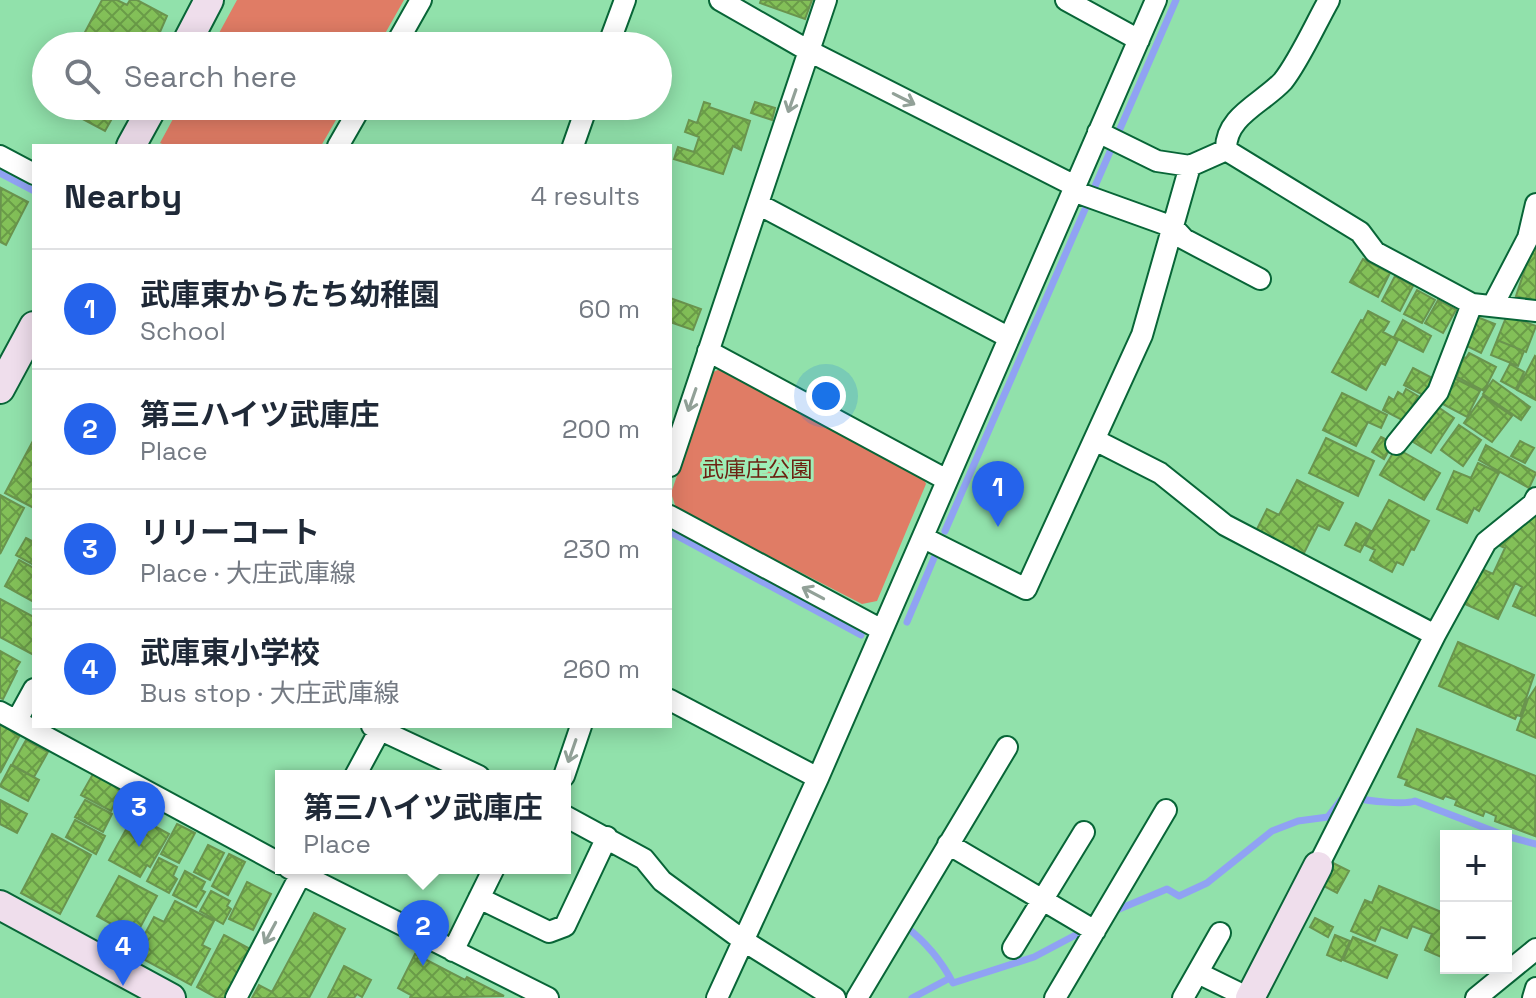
<!DOCTYPE html>
<meta charset="utf-8">
<style>
body{margin:0;font-family:"Space Grotesk","Noto Sans JP",sans-serif;background:#f6f6f7;color:#1f2937}
.controls{position:absolute;right:24px;bottom:24px;display:grid;overflow:hidden;border-radius:0px;box-shadow:0 4px 20px #0003}
.controls button{width:72px;height:72px;display:grid;place-items:center;padding:0;border:0;border-bottom:2px solid #e0e1e3;background:#fff;color:#1f2937;font:40px sans-serif}
.you{position:absolute;left:826px;top:396px;width:28px;height:28px;margin:-20px;border:6px solid #fff;border-radius:50%;background:#1a73e8;box-shadow:0 0 0 12px #1a73e833}
.badge{display:grid;place-items:center;width:52px;height:52px;border-radius:50%;background:#2563eb;color:#fff;font-size:26px;font-weight:700}
.pin{position:absolute;translate:-50% -66px;filter:drop-shadow(0 2px 4px #0008)}
.pin::after{content:'';position:absolute;top:42px;width:28px;height:24px;background:inherit;clip-path:polygon(0 0,100% 0,50% 100%)}
.popup{position:absolute;left:275px;top:770px;width:296px;height:104px;box-sizing:border-box;display:grid;place-content:center;border-radius:0px;background:#fff;filter:drop-shadow(0 2px 6px #0005);font-size:26px;white-space:nowrap;color:#747a83}
.popup b{font-size:30px;color:#1f2937}
.popup::after{content:'';position:absolute;left:50%;top:100%;margin-left:-16px;border:16px solid transparent;border-top-color:#fff}
.list{margin:0;padding:0;list-style:none}
h2{display:flex;justify-content:space-between;align-items:center;height:104px;margin:0;padding:0 32px;font-size:34px}
h2 small{font-size:26px;font-weight:400;color:#747a83}
.list li{display:grid;grid-template-columns:52px 1fr auto;gap:24px;align-items:center;box-sizing:border-box;height:120px;padding:0 32px;border-top:2px solid #e0e1e3}
.list b{display:block;font-size:30px;white-space:nowrap}
.list p{margin:0;font-size:26px;white-space:nowrap;color:#747a83}
.list em{font-size:26px;font-style:normal;color:#747a83}
.icon{flex:none;width:44px;height:44px;fill:none;stroke:currentColor;stroke-width:2;stroke-linecap:round;stroke-linejoin:round}
.map{position:relative;flex:none;width:1536px;height:998px;overflow:hidden}
.search{position:absolute;background:#fff;box-shadow:0 4px 20px #0003;left:32px;top:32px;width:640px;height:88px;display:flex;align-items:center;gap:20px;box-sizing:border-box;padding:0 28px;border-radius:44px;color:#747a83;font-size:30px}
.panel{position:absolute;background:#fff;box-shadow:0 4px 20px #0003;left:32px;top:144px;width:640px;height:584px;border-radius:0px}
.map>svg:first-child{display:block}
.green{fill:#e07c65}
.lines{fill:none;stroke-linecap:round;stroke-linejoin:round}
.stream{stroke:#90a2f3;stroke-width:7}
.building{fill:url(#building-cross-hatch);stroke:#6a944e;stroke-width:2}
.street-casing{stroke:#086537;stroke-width:24}
.secondary-casing{stroke:#086537;stroke-width:32}
.street{stroke:#fff;stroke-width:20}
.secondary{stroke:#efdeec;stroke-width:28}
.oneway{stroke:#92a198}
.labels{text-anchor:middle;dominant-baseline:central;stroke-width:6;stroke-linejoin:round;paint-order:stroke}
.park-label{font-size:22px;fill:#6c2212;stroke:#9eeeb7}
</style>
<div class="map">
<svg width="1536" height="998" viewBox="0 0 1536 998">
<defs>
<pattern id="building-cross-hatch" width="8" height="8" patternUnits="userSpaceOnUse" patternTransform="scale(2)"><rect width="8" height="8" fill="#83c058"/><path d="M0 0l8 8M0 8l8-8" fill="none" stroke="#6a9c48"/></pattern>
</defs>
<rect width="100%" height="100%" fill="#91e1ab"/>
<!-- green -->
<path class="green" d="M237,0H404L378,46H212Z
M180,106H344L321,146H167L160,143Z
M723,368L923,477L926,484L877,601L862,604L676,508L671,493L713,372Z"/>
<g class="lines">
<!-- stream -->
<path class="stream" d="M0,173L34,191
M945,531L1176,0
M670,532L861,635
M907,622L934,558
M1356,798C1368,801 1405,805 1415,801L1506,836
M1506,836L1536,844
M1112,912L1167,889L1179,896L1207,883L1272,831L1298,821L1328,817L1341,800
M905,926C926,942 941,960 953,983L1034,957L1085,930
M912,998L950,978"/>
</g>
<!-- building -->
<path class="building" d="M102,0H117L127,5L130,0H137L167,16L157,39L155,38L151,46H105L84,34Z
M761,0H812L805,19L760,3Z
M704,102L710,104L709,107L750,121L741,150L733,146L723,174L674,159L678,147L694,152L699,137L685,132L689,120L697,123Z
M755,102L775,108L772,120L751,113Z
M82,106H119L105,131L77,116Z
M1,188L28,202L6,245L0,242Z
M1535,239H1536V302L1516,296Z
M1363,259L1390,273L1378,297L1350,282Z
M1395,276L1413,286L1400,311L1382,301Z
M1417,290L1435,300L1422,323L1404,314Z
M670,298L701,309L693,330L670,322Z
M1438,300L1456,310L1443,333L1425,323Z
M1368,311L1389,322L1383,332L1398,340L1385,365L1381,363L1366,390L1332,372L1361,320L1363,321Z
M1507,315L1536,326L1526,352L1497,340Z
M1477,317L1495,324L1481,353L1461,343Z
M1403,320L1431,336L1423,352L1394,337Z
M1497,340L1524,351L1518,366L1491,355Z
M1469,353L1496,367L1484,391L1457,377L1463,357L1466,358Z
M1535,356L1536,357V400L1517,390Z
M1510,364L1524,372L1516,389L1501,381Z
M1413,368L1434,379L1425,396L1404,385Z
M1454,378L1480,391L1467,417L1441,403Z
M1493,380L1530,407L1521,420L1483,394Z
M1406,389L1418,396L1404,421L1383,410L1389,397L1394,400L1398,392L1403,395Z
M1342,393L1387,415L1381,428L1368,422L1356,446L1323,430Z
M1483,396L1512,416L1492,442L1464,423Z
M1438,407L1454,418L1431,453L1410,440L1430,410L1435,413Z
M1459,425L1481,440L1463,466L1441,450Z
M1381,437L1393,443L1384,459L1372,452Z
M1326,438L1374,461L1358,496L1309,473Z
M34,439V508L5,493Z
M1520,441L1534,448L1525,463L1511,456Z
M1486,445L1536,473L1529,488L1479,460Z
M1396,448L1440,473L1424,500L1380,475Z
M1478,463L1499,473L1479,511L1474,508L1467,523L1437,509L1454,471L1471,478Z
M1297,480L1343,503L1329,530L1318,525L1303,555L1256,531L1267,509L1279,515Z
M0,495L24,508L0,554Z
M1389,500L1429,521L1414,550L1411,549L1403,565L1397,562L1392,572L1370,560L1375,550L1365,545Z
M1536,512V616L1513,606L1522,587L1515,583L1498,619L1465,604L1482,569L1493,574L1505,548L1496,544Z
M1356,523L1371,531L1360,552L1345,545Z
M26,538L34,542V565L16,555Z
M19,560L34,568V602L5,586Z
M0,599L34,617V655L0,637Z
M1458,642L1534,675L1520,716L1517,715L1515,719L1439,686Z
M0,651L20,662L15,670L17,671L3,699L0,698Z
M1536,687V738L1517,730L1528,699Z
M0,724L20,735L0,773Z
M1417,729L1536,776L1535,836L1495,821L1496,816L1485,811L1483,816L1455,805L1457,800L1445,796L1443,799L1405,785L1407,780L1398,777Z
M26,740L48,752L34,777L12,765Z
M11,765L39,780L28,801L0,786Z
M93,774L122,789L111,811L81,795Z
M0,800L27,814L17,833L0,824Z
M85,800L112,814L103,832L75,817Z
M134,815L169,834L150,867L147,865L140,877L109,860Z
M75,820L105,836L96,854L66,837Z
M177,824L195,833L179,863L161,854Z
M52,834L91,855L60,914L21,893Z
M208,845L224,853L210,880L194,872Z
M229,854L245,862L228,895L212,886Z
M159,858L177,867L173,876L177,879L169,893L147,881Z
M1333,863L1349,871L1337,893L1322,885Z
M185,871L205,882L201,890L205,892L196,907L173,895Z
M119,876L157,896L135,937L97,916Z
M247,882L271,894L253,930L229,919Z
M1379,886L1446,914V959L1425,950L1432,934L1412,926L1407,938L1381,927L1375,941L1351,931L1365,900L1372,903Z
M211,891L230,901L227,906L231,909L223,924L200,911Z
M175,901L214,921L202,945L210,949L191,985L134,954L154,917L164,922Z
M314,913L345,929L309,998H252L259,985L272,992Z
M1315,918L1333,927L1328,937L1310,927Z
M224,935L250,949L225,998H217L197,987Z
M1335,935L1350,941L1341,961L1327,955Z
M1353,937L1397,955L1387,978L1343,960Z
M415,954L465,980L467,977L504,996L410,998L411,995L398,988Z
M344,966L371,980L362,997L357,994L354,998H328Z"/>
<g class="lines">
<!-- street casing -->
<g class="street-casing">
<path id="street" d="M720,0L809,51L1075,186
M1066,0L1139,40
M395,46L421,0
M608,46L625,0
M1098,132L1157,161L1190,166L1226,150L1360,232L1375,252L1472,304L1536,311
M338,146L361,106
M573,146L587,106
M1226,150C1225,116 1263,103 1283,81C1299,61 1316,23 1329,0
M0,156L34,174
M1073,191L1173,227L1184,239L1260,279
M758,204L1008,337
M1493,305L1528,238L1536,204
M708,351L947,480
M1095,440L1160,473L1225,525L1435,635
M1396,444L1438,392L1472,304
M670,466L826,0
M670,516L882,630
M924,538L1026,589L1142,335L1190,166
M670,700L818,778
M0,712L281,864
M17,720L34,689
M372,726L479,776
M355,776L382,726
M564,776L581,726
M565,816L644,859L662,881L744,941L835,998
M948,844L1095,931
M1318,866L1435,635L1486,542L1533,504L1536,498
M289,868L548,998
M479,898L549,932L565,926L607,837
M1013,948L1084,832
M453,951L494,868
M1198,973L1249,998
M236,998L304,868
M717,998L818,778L1156,0
M857,998L1007,747
M1055,998L1166,810
M1183,998L1220,933
M1476,998L1536,949
M1533,998L1536,988"/>
</g>
<!-- secondary casing -->
<g class="secondary-casing">
<path id="secondary" d="M185,46L209,0
M131,146L153,106
M0,389L34,326
M0,905L171,998
M1250,998L1318,866"/>
</g>
<!-- street -->
<use href="#street" class="street"/>
<!-- secondary -->
<use href="#secondary" class="secondary"/>
</g>
<!-- one-way arrows -->
<defs><path id="oneway-shaft" d="M-6 0H5M1.5-3L5.5 0L1.5 3" fill="none" stroke-width="1.6" stroke-linecap="round" stroke-linejoin="round" transform="scale(2)"/></defs>
<g class="oneway">
<use href="#oneway-shaft" transform="translate(904 99) rotate(27)"/>
<use href="#oneway-shaft" transform="translate(792 101) rotate(109)"/>
<use href="#oneway-shaft" transform="translate(692 400) rotate(109)"/>
<use href="#oneway-shaft" transform="translate(813 593) rotate(-152)"/>
<use href="#oneway-shaft" transform="translate(572 751) rotate(109)"/>
<use href="#oneway-shaft" transform="translate(270 933) rotate(118)"/>
</g>
<g class="labels">
<!-- park labels -->
<g class="park-label">
<text x="757" y="469">武庫庄公園</text>
</g>
</g>
</svg>
<div class="controls">
<button>+</button>
<button>−</button>
</div>
<div class="you"></div>
<div class="pin badge" style="left:998px;top:527px">1</div>
<div class="pin badge" style="left:423px;top:966px">2</div>
<div class="popup"><b>第三ハイツ武庫庄</b>Place</div>
<div class="pin badge" style="left:139px;top:847px">3</div>
<div class="pin badge" style="left:123px;top:986px">4</div>
<div class="search"><svg class="icon" aria-label="search" viewBox="0 0 24 24"><circle cx="10" cy="10" r="6"/><path d="M15 15l6 6"/></svg>Search here</div>
<section class="panel">
<h2>Nearby<small>4 results</small></h2>
<ul class="list">
<li><span class="badge">1</span><div><b>武庫東からたち幼稚園</b><p>School</p></div><em>60 m</em></li>
<li><span class="badge">2</span><div><b>第三ハイツ武庫庄</b><p>Place</p></div><em>200 m</em></li>
<li><span class="badge">3</span><div><b>リリーコート</b><p>Place · 大庄武庫線</p></div><em>230 m</em></li>
<li><span class="badge">4</span><div><b>武庫東小学校</b><p>Bus stop · 大庄武庫線</p></div><em>260 m</em></li>
</ul>
</section>
</div>
